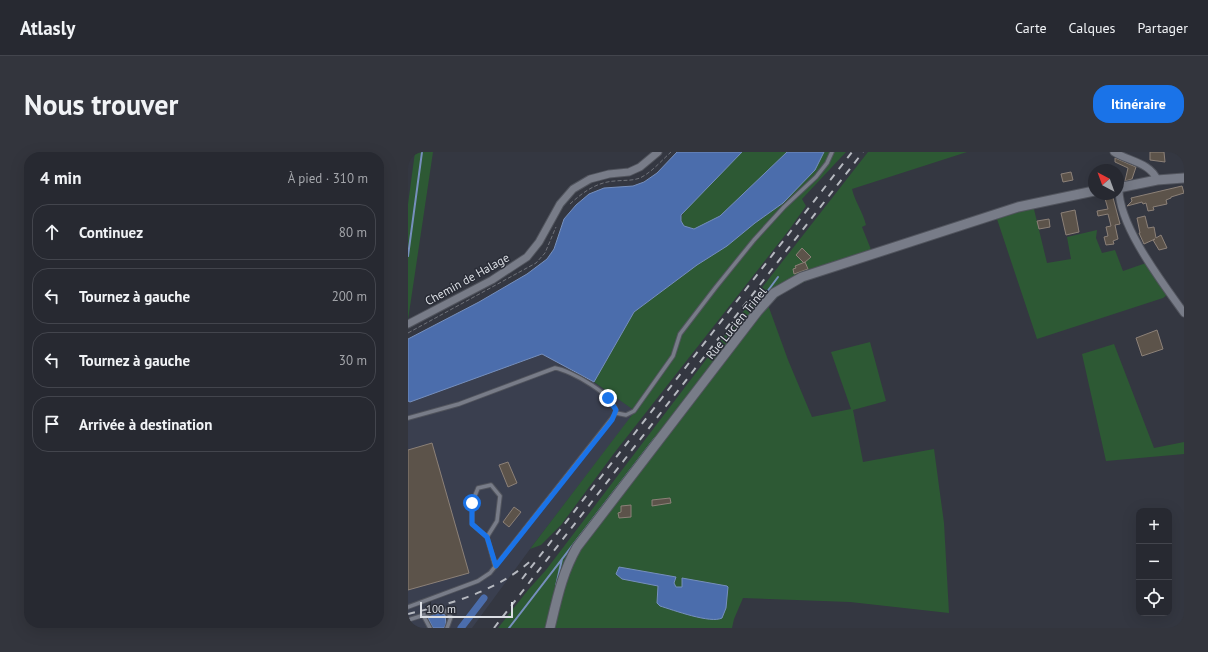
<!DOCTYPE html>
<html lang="fr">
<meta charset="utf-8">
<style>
body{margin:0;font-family:"PT Sans",sans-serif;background:#33353d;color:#f1f3f6}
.controls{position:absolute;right:12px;bottom:12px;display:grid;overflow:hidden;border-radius:8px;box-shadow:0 4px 16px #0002}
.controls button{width:36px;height:36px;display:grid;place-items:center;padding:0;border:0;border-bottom:1px solid #43454d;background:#272931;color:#f1f3f6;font:20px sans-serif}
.compass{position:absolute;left:680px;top:12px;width:36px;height:36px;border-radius:50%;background:#272931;box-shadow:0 4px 16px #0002;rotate:319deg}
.scale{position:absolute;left:12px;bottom:10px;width:93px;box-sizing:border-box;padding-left:4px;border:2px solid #dbdee4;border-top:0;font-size:11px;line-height:14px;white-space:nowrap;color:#dbdee4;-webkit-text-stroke:3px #2a2d37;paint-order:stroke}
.stop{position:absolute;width:12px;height:12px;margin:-9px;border:3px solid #1a73e8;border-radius:50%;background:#fff}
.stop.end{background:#1a73e8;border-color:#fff;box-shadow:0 1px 4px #0008}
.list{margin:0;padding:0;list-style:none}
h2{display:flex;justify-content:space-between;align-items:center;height:52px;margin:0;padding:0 16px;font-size:17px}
h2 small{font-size:13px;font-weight:400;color:#a4a6ab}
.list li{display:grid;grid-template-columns:26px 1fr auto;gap:12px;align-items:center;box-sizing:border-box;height:56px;margin:0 8px 8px;padding:0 8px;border:1px solid #43454d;border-radius:16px}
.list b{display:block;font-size:15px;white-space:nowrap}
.list em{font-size:13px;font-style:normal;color:#a4a6ab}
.icon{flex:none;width:22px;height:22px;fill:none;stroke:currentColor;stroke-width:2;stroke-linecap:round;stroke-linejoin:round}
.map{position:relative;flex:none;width:776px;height:476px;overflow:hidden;border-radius:16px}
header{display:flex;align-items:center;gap:24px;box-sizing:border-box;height:56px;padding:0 20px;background:#272931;border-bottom:1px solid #43454d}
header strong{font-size:19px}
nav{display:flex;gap:22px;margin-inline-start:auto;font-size:14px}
.intro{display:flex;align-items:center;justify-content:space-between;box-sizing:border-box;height:96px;padding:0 24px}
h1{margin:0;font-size:28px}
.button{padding:10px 18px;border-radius:16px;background:#1a73e8;color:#fff;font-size:14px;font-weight:700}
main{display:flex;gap:24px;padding:0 24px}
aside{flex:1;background:#272931;border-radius:16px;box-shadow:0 4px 16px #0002}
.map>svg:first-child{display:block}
.built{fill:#3a3f4f}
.green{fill:#2d5934}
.water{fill:#4b6dac;stroke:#768fbd}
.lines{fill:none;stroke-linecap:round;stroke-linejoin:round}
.stream{stroke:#768fbd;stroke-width:2}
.canal{stroke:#4b6dac;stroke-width:7}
.building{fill:#5c534a;stroke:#8c8178}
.service-casing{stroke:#51545d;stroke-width:5.5}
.minor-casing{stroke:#51545d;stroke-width:9}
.tertiary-casing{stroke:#51545d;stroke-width:11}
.path{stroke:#6f727a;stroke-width:1;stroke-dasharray:4 2;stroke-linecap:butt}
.service{stroke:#787c88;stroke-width:3.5}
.minor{stroke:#787c88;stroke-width:7}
.tertiary{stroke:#787c88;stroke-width:9}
.rail{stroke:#b6b9c0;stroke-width:2;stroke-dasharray:7 7;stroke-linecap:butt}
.route{stroke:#1a73e8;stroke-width:5}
.labels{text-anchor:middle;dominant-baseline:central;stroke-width:3;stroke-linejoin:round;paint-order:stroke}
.street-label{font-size:12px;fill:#dbdee4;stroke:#2a2d37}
</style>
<header>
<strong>Atlasly</strong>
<nav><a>Carte</a><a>Calques</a><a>Partager</a></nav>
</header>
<div class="intro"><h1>Nous trouver</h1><a class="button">Itinéraire</a></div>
<main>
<aside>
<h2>4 min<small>À pied · 310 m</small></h2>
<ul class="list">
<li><svg class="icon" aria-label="ahead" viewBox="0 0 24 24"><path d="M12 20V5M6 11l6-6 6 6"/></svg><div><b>Continuez</b></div><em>80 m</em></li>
<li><svg class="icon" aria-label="left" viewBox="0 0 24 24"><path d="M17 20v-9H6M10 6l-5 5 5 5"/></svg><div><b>Tournez à gauche</b></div><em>200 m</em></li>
<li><svg class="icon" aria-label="left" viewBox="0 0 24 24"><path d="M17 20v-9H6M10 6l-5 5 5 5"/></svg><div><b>Tournez à gauche</b></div><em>30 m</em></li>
<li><svg class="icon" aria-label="arrive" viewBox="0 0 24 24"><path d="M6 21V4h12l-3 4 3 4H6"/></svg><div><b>Arrivée à destination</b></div></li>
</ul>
</aside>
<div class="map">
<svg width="776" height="476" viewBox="0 0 776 476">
<rect width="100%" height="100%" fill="#343741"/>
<!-- built -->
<path class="built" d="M130,169L186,230L228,259L122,397L64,476H0V249L2,250L133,203Z"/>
<!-- green -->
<path class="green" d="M7,0H25L0,168V52Z
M334,0H379L312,64L287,77L276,74C272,68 273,64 277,58Z
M416,0H438L394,47L398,54L381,78L207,300L153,373L133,393L122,397L227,259L186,230L226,160L289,113L319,94L347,71L375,51L407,18Z
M460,0H559L444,37C447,50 455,60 458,73L454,75L466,105L409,124L377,139L360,153L380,208L404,265L443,257L423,200L462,190L478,249L445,258L455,310L526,297L536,371L541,461L442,450L335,446L326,467L324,476H90L120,438L138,418L306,197Z
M624,49L639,111L663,107L659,85L689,78L688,86L694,101L707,98L715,119L741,110L762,141L755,146L629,187L586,58Z
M706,192L746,296L776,290V302L698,309L674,202Z"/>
<!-- water -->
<path class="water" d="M269,0H334L273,63V69L276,74L286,77L312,64L379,0H416L407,18L375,51L347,71L319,94L289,113L226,160L186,230L134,202L2,250L0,249V187L71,150L119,122L139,107L146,97L156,67L168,53L181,42L196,36L225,34L236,30L249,21Z
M211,415L268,425L266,431L268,435H274V426L319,434L320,435L318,456L314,466C303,472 265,458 252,454L249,451L250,434L214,427L208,422Z
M32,461L37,463L38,472L36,476H25L19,464Z"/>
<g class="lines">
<!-- stream -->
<path class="stream" d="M0,104L14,0
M347,156L370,125
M148,434L154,407
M101,476L247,286"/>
<!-- canal -->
<path class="canal" d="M53,476L76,446"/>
</g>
<!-- building -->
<path class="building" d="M742,0H756L757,10L742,8Z
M707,6L728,15L724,27L717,29L720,16L707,10Z
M663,20L665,28L655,30L653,22Z
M774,34L776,41L763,45V46L758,48L759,52L745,55L746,58L740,59L738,51L735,52L734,50L719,54L724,49L723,46Z
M704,42L712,72L707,73L710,87L705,89L706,92L698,93L696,85L700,84L698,75L703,74L700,62L690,64L689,59L700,57L696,43Z
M667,58L671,80L658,83L653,61Z
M737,64L740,76L746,75L748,86L753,83L759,96L751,98L745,88L747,87L736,92L731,81H732L729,66Z
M641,67L642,75L631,77L629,69Z
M394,96L403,105L396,111L388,103Z
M397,110L400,117L386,122L385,117L388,116L387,114Z
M749,178L755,197L734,204L728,186Z
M24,291L61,421L0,438V298Z
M100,310L109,331L100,335L91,313Z
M262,346L263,351L244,354V348Z
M223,353V365L211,366L210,361L213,360V354Z
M106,355L113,360L101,375L95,370Z"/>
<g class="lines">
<!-- service casing -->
<g class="service-casing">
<path id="service" d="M0,266L51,252L147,216C162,218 209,244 208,261
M79,385L64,372V351L70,336L83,333L92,344L89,369L79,385L87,414
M0,455L70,429L82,421L208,261L218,263L226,259L265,204L272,182L308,135L346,88L376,55L408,25L419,11L424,0
M15,463L22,476
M0,468L32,458L38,459L43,465L39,476"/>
</g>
<!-- minor casing -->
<g class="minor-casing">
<path id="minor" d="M706,0C720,9 743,11 749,28
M711,36C710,73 754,130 776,161
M0,172L84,128L119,105L131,90L152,52L165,37L182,27L201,22L221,20L232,15L250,0"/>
</g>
<!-- tertiary casing -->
<g class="tertiary-casing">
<path id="tertiary" d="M710,36L749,28L776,26
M142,476C149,447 154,421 169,395L350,159L366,141L394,125L610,55L686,39"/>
</g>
<!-- path -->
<path class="path" d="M162,52C175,40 189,30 207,29C216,28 224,29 232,26C244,20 253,9 263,0
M0,181L128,111L137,101L148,75"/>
<!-- service -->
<use href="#service" class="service"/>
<!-- minor -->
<use href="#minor" class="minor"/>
<!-- tertiary -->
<use href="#tertiary" class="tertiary"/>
<!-- rail -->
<path class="rail" d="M114,427L444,0
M0,462C46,451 89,439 125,407
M86,476L455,0"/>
</g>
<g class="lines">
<!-- route -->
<path class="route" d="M64,351V372L79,385L88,414L204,268L208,258L200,246"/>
</g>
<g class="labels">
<!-- street labels -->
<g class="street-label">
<text transform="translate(59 127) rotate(-29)">Chemin de Halage</text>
<text transform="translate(328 171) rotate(-51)">Rue Lucien Trinel</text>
</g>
</g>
</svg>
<div class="controls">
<button>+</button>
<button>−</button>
<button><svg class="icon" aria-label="locate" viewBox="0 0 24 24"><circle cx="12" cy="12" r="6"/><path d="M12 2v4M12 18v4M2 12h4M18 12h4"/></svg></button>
</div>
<svg class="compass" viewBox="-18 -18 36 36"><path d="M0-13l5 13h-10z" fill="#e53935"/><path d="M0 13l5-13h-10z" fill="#a4a6ab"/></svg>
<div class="scale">100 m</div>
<div class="stop" style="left:64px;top:351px"></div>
<div class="stop end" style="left:200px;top:246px"></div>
</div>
</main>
